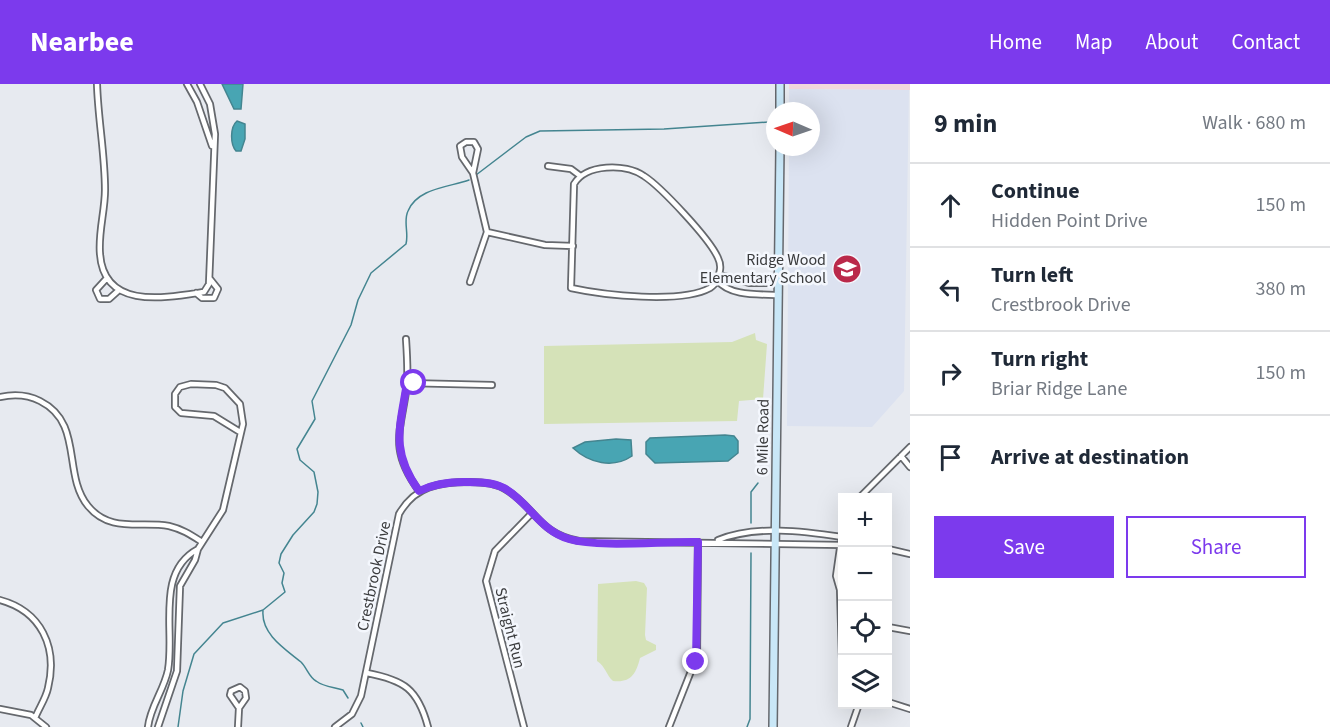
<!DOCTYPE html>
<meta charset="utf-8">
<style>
body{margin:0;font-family:"Source Sans 3",sans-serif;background:#f2f2f3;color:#1f2937}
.controls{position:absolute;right:18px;bottom:18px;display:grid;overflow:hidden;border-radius:0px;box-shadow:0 6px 24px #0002}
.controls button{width:54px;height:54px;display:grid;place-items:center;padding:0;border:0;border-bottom:2px solid #e0e1e3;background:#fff;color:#1f2937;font:30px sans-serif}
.compass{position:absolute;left:766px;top:18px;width:54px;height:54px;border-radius:50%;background:#fff;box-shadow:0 6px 24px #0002;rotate:272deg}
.stop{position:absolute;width:18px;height:18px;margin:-14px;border:4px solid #7c3aed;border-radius:50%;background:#fff}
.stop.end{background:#7c3aed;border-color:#fff;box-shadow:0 2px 6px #0008}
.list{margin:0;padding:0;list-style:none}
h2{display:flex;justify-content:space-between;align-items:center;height:78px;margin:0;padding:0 24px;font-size:26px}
h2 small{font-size:20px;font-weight:400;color:#747a83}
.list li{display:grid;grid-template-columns:39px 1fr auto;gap:18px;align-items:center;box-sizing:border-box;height:84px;padding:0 24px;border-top:2px solid #e0e1e3}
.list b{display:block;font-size:22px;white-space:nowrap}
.list p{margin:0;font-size:20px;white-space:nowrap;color:#747a83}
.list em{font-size:20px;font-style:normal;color:#747a83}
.actions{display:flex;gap:12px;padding:18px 24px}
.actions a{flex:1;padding:14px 0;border:2px solid #7c3aed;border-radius:0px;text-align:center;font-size:21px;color:#7c3aed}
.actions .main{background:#7c3aed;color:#fff}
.icon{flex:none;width:33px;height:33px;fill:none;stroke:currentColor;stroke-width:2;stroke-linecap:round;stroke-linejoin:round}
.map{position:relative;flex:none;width:910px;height:643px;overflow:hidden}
header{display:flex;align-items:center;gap:36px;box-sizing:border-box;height:84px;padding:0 30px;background:#7c3aed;color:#fff}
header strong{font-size:28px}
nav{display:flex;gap:33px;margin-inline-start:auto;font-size:21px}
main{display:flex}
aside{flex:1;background:#fff}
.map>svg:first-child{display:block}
.commercial{fill:#f2d8dd}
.built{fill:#dce2f0}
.green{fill:#d5e2b8}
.water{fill:#48a5b3;stroke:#448590;stroke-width:1.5}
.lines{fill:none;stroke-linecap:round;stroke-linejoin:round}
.stream{stroke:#448590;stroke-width:1.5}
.street-casing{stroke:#65686d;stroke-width:8}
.secondary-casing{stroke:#65686d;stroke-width:10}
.street{stroke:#fff;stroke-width:4.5}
.secondary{stroke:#c9e7f7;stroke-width:7}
.route{stroke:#7c3aed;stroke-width:8}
.labels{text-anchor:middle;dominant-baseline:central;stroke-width:5;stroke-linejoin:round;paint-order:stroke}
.poi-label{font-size:16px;fill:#3a3b3d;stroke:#f4f7fd;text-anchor:end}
.street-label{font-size:16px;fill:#3a3b3d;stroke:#f4f7fd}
</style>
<header>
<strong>Nearbee</strong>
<nav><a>Home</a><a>Map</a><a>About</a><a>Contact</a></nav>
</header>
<main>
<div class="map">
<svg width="910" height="643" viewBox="0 0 910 643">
<rect width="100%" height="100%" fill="#e7eaf0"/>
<!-- commercial -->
<path class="commercial" d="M789,0H910V6L789,5Z"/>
<!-- built -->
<path class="built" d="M789,5L909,6L904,307L872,343L787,342L789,63H811V27H789Z"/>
<!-- green -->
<path class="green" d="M755,249L756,256L767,260L763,315L739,317L737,337L544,340V262L732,258Z
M636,497L644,499L647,504L645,551L646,556L656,561V566L640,574C636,590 631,599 613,597C606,591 606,583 597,577L598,500Z"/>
<!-- water -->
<path class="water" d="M222,0H243L241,25H234Z
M237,37L245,40V55L241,67H236C230,60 230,43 237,37Z
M725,351L734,352L738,357V369L728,377L655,379L646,370V358L650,354Z
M616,355L631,356L632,372C613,385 589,379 573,364L585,358Z"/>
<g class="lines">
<!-- stream -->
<path class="stream" d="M476,91L526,53L540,47L664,45L769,38
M751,439V408L758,399
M263,527C261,550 285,565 301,578C307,584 309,593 316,597C324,603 333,603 343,606L348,614
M361,639L363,643
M178,643L183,607L194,570L223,539L263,526L285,508L282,499L284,489L279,479L281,470L293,451L314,428L317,420L318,408L314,388L300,376L297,365L315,335L312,317L351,241L358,216L371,189L406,160C409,149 403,137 408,127C417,104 450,103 469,96
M747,643L750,635L751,469"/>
<!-- street casing -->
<g class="street-casing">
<path id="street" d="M97,0C98,35 105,70 105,106C105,127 98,149 100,170C104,226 165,214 204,208L209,200L215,50L210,20L200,0
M187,0L197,18L212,62
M548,82L571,85L579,91
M473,89L462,73L460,62L466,58H474L478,65L473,89L487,148L545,161L573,162
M107,194L96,206L100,215H109L119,206
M717,196C720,188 722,182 718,174C710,155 661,103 644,92C625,79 586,80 574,100L571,204C603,211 681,220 710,204C715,201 718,195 724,192L749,199H778
M717,196C730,213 760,210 779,211
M470,198L487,148
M196,209L202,214H214L218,205L210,195
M406,255C407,270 408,286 407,301C401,347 388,365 419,407
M407,299L492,301
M0,313C14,310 28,311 40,317C84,339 62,390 88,422C110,449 140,437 169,442C182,445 191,451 202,458
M901,372L910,383
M859,414L910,363
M842,450L836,492L840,506L842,575
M718,456C756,441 803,447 842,453
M888,465L910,470
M0,516C41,527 58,563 48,604C46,614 39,624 35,634
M888,543L910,547
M367,589C404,596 418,605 428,643
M888,618L910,625
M0,625L31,631L46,643
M148,643C150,623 164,606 168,586C175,546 155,488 198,465
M158,643L177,587L180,502L195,476L198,465L223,426L243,340L240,320L225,304L216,301L191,300L180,303L175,310V323L181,329L214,332L240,348
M238,643L239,624L246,614L245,607L240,603L231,607L230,611L239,624
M335,643L352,630L361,612L399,430C415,402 439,398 470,398C482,398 495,399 505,405C536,423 537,449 579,457L842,461
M524,643L486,497L495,467L531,430
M669,643L697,572L698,458
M851,643L859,620"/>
</g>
<!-- secondary casing -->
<g class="secondary-casing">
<path id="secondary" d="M780,27V0
M773,643L780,63"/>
</g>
<!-- street -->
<use href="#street" class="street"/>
<!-- secondary -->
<use href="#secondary" class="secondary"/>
</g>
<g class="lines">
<!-- route -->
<path class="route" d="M414,299H407C400,343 390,367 419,407C434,400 447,398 464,398C477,398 492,398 504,404C529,418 539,446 569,455C601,464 662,457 698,458L696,578"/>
</g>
<!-- icons -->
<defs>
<g id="school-disc" transform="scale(1.5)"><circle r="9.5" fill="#ba294a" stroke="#f4f7fd"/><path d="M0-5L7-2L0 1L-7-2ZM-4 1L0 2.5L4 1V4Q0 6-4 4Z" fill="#fff"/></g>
</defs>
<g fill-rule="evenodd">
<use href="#school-disc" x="847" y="185"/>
</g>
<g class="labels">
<!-- poi labels -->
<g class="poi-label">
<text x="826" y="176">Ridge Wood<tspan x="826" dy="18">Elementary School</tspan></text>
</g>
<!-- street labels -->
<g class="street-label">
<text transform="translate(763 353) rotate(-89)">6 Mile Road</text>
<text transform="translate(374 492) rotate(-78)">Crestbrook Drive</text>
<text transform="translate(510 544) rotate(76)">Straight Run</text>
</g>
</g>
</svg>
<div class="controls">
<button>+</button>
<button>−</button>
<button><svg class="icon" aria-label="locate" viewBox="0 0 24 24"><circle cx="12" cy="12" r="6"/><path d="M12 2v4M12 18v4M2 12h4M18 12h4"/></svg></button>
<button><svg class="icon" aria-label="layers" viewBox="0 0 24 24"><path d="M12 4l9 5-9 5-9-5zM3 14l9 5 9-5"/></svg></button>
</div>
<svg class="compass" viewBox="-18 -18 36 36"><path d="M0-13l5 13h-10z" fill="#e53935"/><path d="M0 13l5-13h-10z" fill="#747a83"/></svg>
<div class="stop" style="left:414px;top:299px"></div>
<div class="stop end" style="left:696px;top:578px"></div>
</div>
<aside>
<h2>9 min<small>Walk · 680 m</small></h2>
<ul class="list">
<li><svg class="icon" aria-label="ahead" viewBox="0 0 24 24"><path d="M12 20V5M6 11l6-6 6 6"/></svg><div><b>Continue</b><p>Hidden Point Drive</p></div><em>150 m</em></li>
<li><svg class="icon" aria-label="left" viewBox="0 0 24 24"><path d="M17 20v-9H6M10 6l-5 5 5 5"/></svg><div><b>Turn left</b><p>Crestbrook Drive</p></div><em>380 m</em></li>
<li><svg class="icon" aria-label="right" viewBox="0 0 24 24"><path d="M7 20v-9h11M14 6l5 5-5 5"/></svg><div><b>Turn right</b><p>Briar Ridge Lane</p></div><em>150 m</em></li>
<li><svg class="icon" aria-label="arrive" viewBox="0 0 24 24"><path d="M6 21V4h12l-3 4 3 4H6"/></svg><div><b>Arrive at destination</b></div></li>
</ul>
<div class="actions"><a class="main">Save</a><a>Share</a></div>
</aside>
</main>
